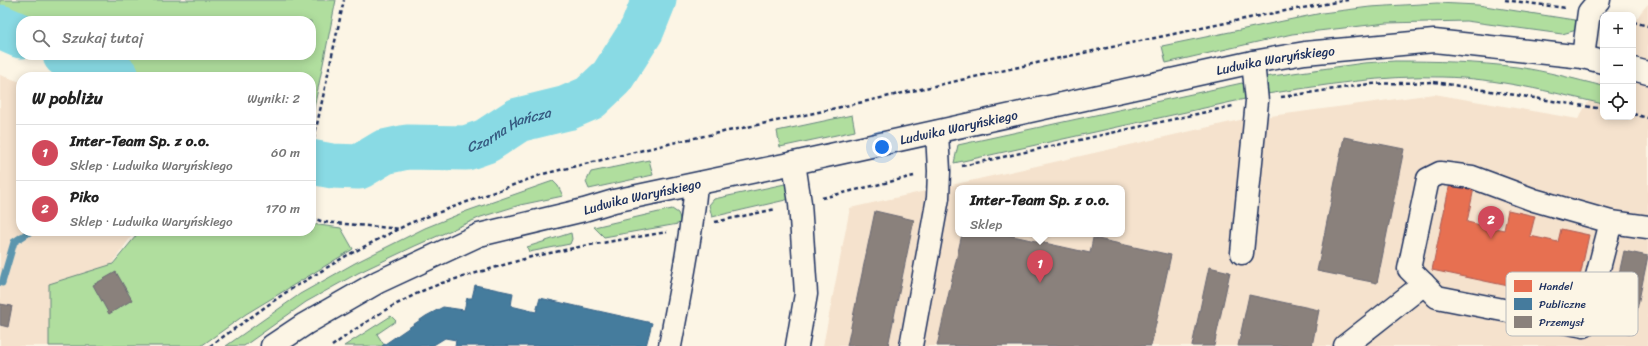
<!DOCTYPE html>
<html lang="pl">
<meta charset="utf-8">
<style>
body{margin:0;font-family:Sriracha,sans-serif;background:#f2f2f2;color:#222}
.controls{position:absolute;right:12px;top:12px;display:grid;overflow:hidden;border-radius:8px;box-shadow:0 2px 10px #0003}
.controls button{width:36px;height:36px;display:grid;place-items:center;padding:0;border:0;border-bottom:1px solid #e0e0e0;background:#fff;color:#222;font:20px sans-serif}
.you{position:absolute;left:882px;top:147px;width:14px;height:14px;margin:-10px;border:3px solid #fff;border-radius:50%;background:#1a73e8;box-shadow:0 0 0 6px #1a73e833}
.badge{display:grid;place-items:center;width:26px;height:26px;border-radius:50%;background:#d1495b;color:#fff;font-size:13px;font-weight:700}
.pin{position:absolute;translate:-50% -33px;filter:drop-shadow(0 1px 2px #0008)}
.pin::after{content:'';position:absolute;top:21px;width:14px;height:12px;background:inherit;clip-path:polygon(0 0,100% 0,50% 100%)}
.popup{position:absolute;left:955px;top:185px;width:170px;height:52px;box-sizing:border-box;display:grid;place-content:center;border-radius:8px;background:#fff;filter:drop-shadow(0 1px 3px #0005);font-size:13px;white-space:nowrap;color:#767676}
.popup b{font-size:15px;color:#222}
.popup::after{content:'';position:absolute;left:50%;top:100%;margin-left:-8px;border:8px solid transparent;border-top-color:#fff}
.list{margin:0;padding:0;list-style:none}
h2{display:flex;justify-content:space-between;align-items:center;height:52px;margin:0;padding:0 16px;font-size:17px}
h2 small{font-size:13px;font-weight:400;color:#767676}
.list li{display:grid;grid-template-columns:26px 1fr auto;gap:12px;align-items:center;box-sizing:border-box;height:56px;padding:0 16px;border-top:1px solid #e0e0e0}
.list b{display:block;font-size:15px;white-space:nowrap}
.list p{margin:0;font-size:13px;white-space:nowrap;color:#767676}
.list em{font-size:13px;font-style:normal;color:#767676}
.icon{flex:none;width:22px;height:22px;fill:none;stroke:currentColor;stroke-width:2;stroke-linecap:round;stroke-linejoin:round}
.map{position:relative;flex:none;width:1648px;height:346px;overflow:hidden}
.search{position:absolute;background:#fff;box-shadow:0 2px 10px #0003;left:16px;top:16px;width:300px;height:44px;display:flex;align-items:center;gap:10px;box-sizing:border-box;padding:0 14px;border-radius:16px;color:#767676;font-size:15px}
.panel{position:absolute;background:#fff;box-shadow:0 2px 10px #0003;left:16px;top:72px;width:300px;height:164px;border-radius:16px}
.map>svg:first-child{display:block}
.built{fill:#f5e2cd;fill-rule:evenodd}
.green{fill:#b0de9e;stroke:#66867e}
.shops{fill:#e76f51;stroke:#aa5c55}
.public{fill:#457b9d;stroke:#38648a}
.industry{fill:#8a817c;stroke:#696873}
.lines{fill:none;stroke-linecap:round;stroke-linejoin:round}
.stream{stroke:#5d96ae;stroke-width:7}
.river{stroke:#89dae4;stroke-width:45}
.minor-casing{stroke:#1b2f5e;stroke-width:25}
.path{stroke:#1b2f5e;stroke-width:2.5;stroke-dasharray:4 3;stroke-linecap:butt}
.minor{stroke:#fcf5e5;stroke-width:22}
.labels{text-anchor:middle;dominant-baseline:central;stroke-width:4;stroke-linejoin:round;paint-order:stroke}
.street-label{font-size:13px;fill:#1b2f5e;stroke:#fcf5e5}
.water-label{font-size:14px;font-style:italic;fill:#365a80;stroke:#fcf5e5}
.key{fill:#fcf5e5;stroke:#b8babc;stroke-width:1}
.key-label{font-size:11px;fill:#1b2f5e}
</style>
<div class="map">
<svg width="1648" height="346" viewBox="0 0 1648 346">
<rect width="100%" height="100%" fill="#fcf5e5"/>
<filter id="ink" filterUnits="userSpaceOnUse"><feTurbulence type="fractalNoise" baseFrequency=".025" numOctaves="2"/><feDisplacementMap in="SourceGraphic" scale="8" xChannelSelector="R" yChannelSelector="G"/><feConvolveMatrix kernelMatrix="1 2 1 2 8 2 1 2 1" color-interpolation-filters="sRGB"/></filter>
<g filter="url(#ink)">
<!-- built -->
<path class="built" d="M1648,4V346H823L850,208L1240,120L1434,94L1578,119L1603,77V117H1633V25L1641,12ZM958,188H1122V234H958Z
M0,75L21,82V231H135L114,261L64,346H0Z"/>
<!-- green -->
<path class="green" d="M0,0H336L311,123V77H133L84,55H311V21H21V27L0,18Z
M1437,3L1478,5L1581,21L1577,30L1562,34L1466,21L1387,23L1292,34L1166,63L1162,46L1322,13L1370,7Z
M1395,61C1436,61 1476,62 1517,67C1546,71 1574,79 1603,86V104C1551,92 1496,78 1442,77C1383,75 1326,85 1267,94L1265,77L1364,63Z
M1242,83L1245,85L1247,96L1245,99L954,163L958,145Z
M852,115L855,131L780,147L777,131Z
M649,160L653,175L589,189L586,182L591,172Z
M553,181L558,186L563,196L520,205L481,217L415,246L358,273L306,302L244,346H226L300,294L355,263L425,228L467,211Z
M785,184L788,187L790,199L712,217L709,205L714,199Z
M672,209L678,213L681,221L678,224L604,237L594,227Z
M311,224L341,228L353,249L246,314L201,346H49V284L113,264L140,231H311Z
M571,233L572,239L570,244L529,252L527,247Z
M391,316L396,321L377,334L384,345L382,346H344Z"/>
<!-- shops -->
<path class="shops" d="M1450,183L1474,188L1467,222L1504,230L1508,210L1535,216L1530,236L1558,242L1561,229L1589,235L1575,300L1432,270Z"/>
<!-- public -->
<path class="public" d="M475,285L513,293L511,306L536,312L540,298L652,323L646,346H455L456,340L445,338L432,346H382L426,316L443,307L464,310L467,298H472Z"/>
<!-- industry -->
<path class="industry" d="M1344,137L1404,149L1377,283L1317,271Z
M875,211L914,220L888,346H847Z
M962,234H1004L1090,253L1093,238L1171,255L1151,346H937Z
M1624,251L1648,256L1632,334L1607,328Z
M1209,267L1230,272L1214,346H1192Z
M116,272L132,300L109,314L93,285Z
M1249,295L1319,310L1312,346H1238Z
M0,304L12,306L8,327L0,325Z"/>
<g class="lines">
<!-- stream -->
<path class="stream" d="M2,283L14,242L31,231"/>
<!-- river -->
<g class="river">
<path d="M0,27L21,36"/>
<path d="M65,55L117,77"/>
<path id="s1" d="M311,162L332,166L359,167L384,152L407,147L466,148L486,141L518,120L567,108L590,98L612,77L642,30L654,0"/>
</g>
<!-- minor casing -->
<g class="minor-casing">
<g id="minor">
<path d="M1583,57L1589,12L1599,0"/>
<path d="M1633,69L1648,73"/>
<path d="M794,163L800,203L806,294L797,346"/>
<path d="M1611,222L1584,326L1437,297L1409,269L1428,179L1440,173L1472,177L1534,200L1611,222L1648,227"/>
<path d="M1242,253L1257,101L1253,62"/>
<path id="s2" d="M272,346L305,324L378,282L479,235L584,210L614,201L794,163L1253,62L1305,53L1434,41L1583,57L1603,62"/>
<path d="M670,346C680,292 691,239 696,185"/>
<path d="M911,346L938,198L939,171L937,132"/>
<path d="M1345,346L1424,284"/>
</g>
</g>
<!-- path -->
<path class="path" d="M1505,0L1566,8
M1633,22L1648,26
M1281,97L1369,84L1434,82L1603,109
M1633,114L1648,118
M311,152L344,0
M962,166L1233,106
M822,198L914,176
M311,217L323,222L401,229
M715,222L776,209
M210,346L285,293L346,256L410,223L543,174L685,140L814,113L1041,62L1268,14L1348,0
M332,346L360,326L387,309L422,291L442,283L531,257L584,246L667,232"/>
<!-- minor -->
<use href="#minor" class="minor"/>
</g>
</g>
<g class="labels">
<!-- street labels -->
<g class="street-label">
<text stroke="none"><textPath href="#s2" startOffset="1051">Ludwika Waryńskiego</textPath></text>
<text stroke="none"><textPath href="#s2" startOffset="727">Ludwika Waryńskiego</textPath></text>
<text stroke="none"><textPath href="#s2" startOffset="403">Ludwika Waryńskiego</textPath></text>
</g>
<!-- water labels -->
<g class="water-label">
<text stroke="none"><textPath href="#s1" startOffset="207">Czarna Hańcza</textPath></text>
</g>
</g>
<!-- legend -->
<rect x="1506" y="272" width="132" height="64" rx="6" class="key"/>
<rect x="1514" y="280" width="18" height="12" fill="#e76f51"/>
<rect x="1514" y="298" width="18" height="12" fill="#457b9d"/>
<rect x="1514" y="316" width="18" height="12" fill="#8a817c"/>
<g class="key-label">
<text x="1539" y="290">Handel</text>
<text x="1539" y="308">Publiczne</text>
<text x="1539" y="326">Przemysł</text>
</g>
</svg>
<div class="controls">
<button>+</button>
<button>−</button>
<button><svg class="icon" aria-label="locate" viewBox="0 0 24 24"><circle cx="12" cy="12" r="6"/><path d="M12 2v4M12 18v4M2 12h4M18 12h4"/></svg></button>
</div>
<div class="you"></div>
<div class="pin badge" style="left:1040px;top:283px">1</div>
<div class="popup"><b>Inter-Team Sp. z o.o.</b>Sklep</div>
<div class="pin badge" style="left:1491px;top:239px">2</div>
<div class="search"><svg class="icon" aria-label="search" viewBox="0 0 24 24"><circle cx="10" cy="10" r="6"/><path d="M15 15l6 6"/></svg>Szukaj tutaj</div>
<section class="panel">
<h2>W pobliżu<small>Wyniki: 2</small></h2>
<ul class="list">
<li><span class="badge">1</span><div><b>Inter-Team Sp. z o.o.</b><p>Sklep · Ludwika Waryńskiego</p></div><em>60 m</em></li>
<li><span class="badge">2</span><div><b>Piko</b><p>Sklep · Ludwika Waryńskiego</p></div><em>170 m</em></li>
</ul>
</section>
</div>
